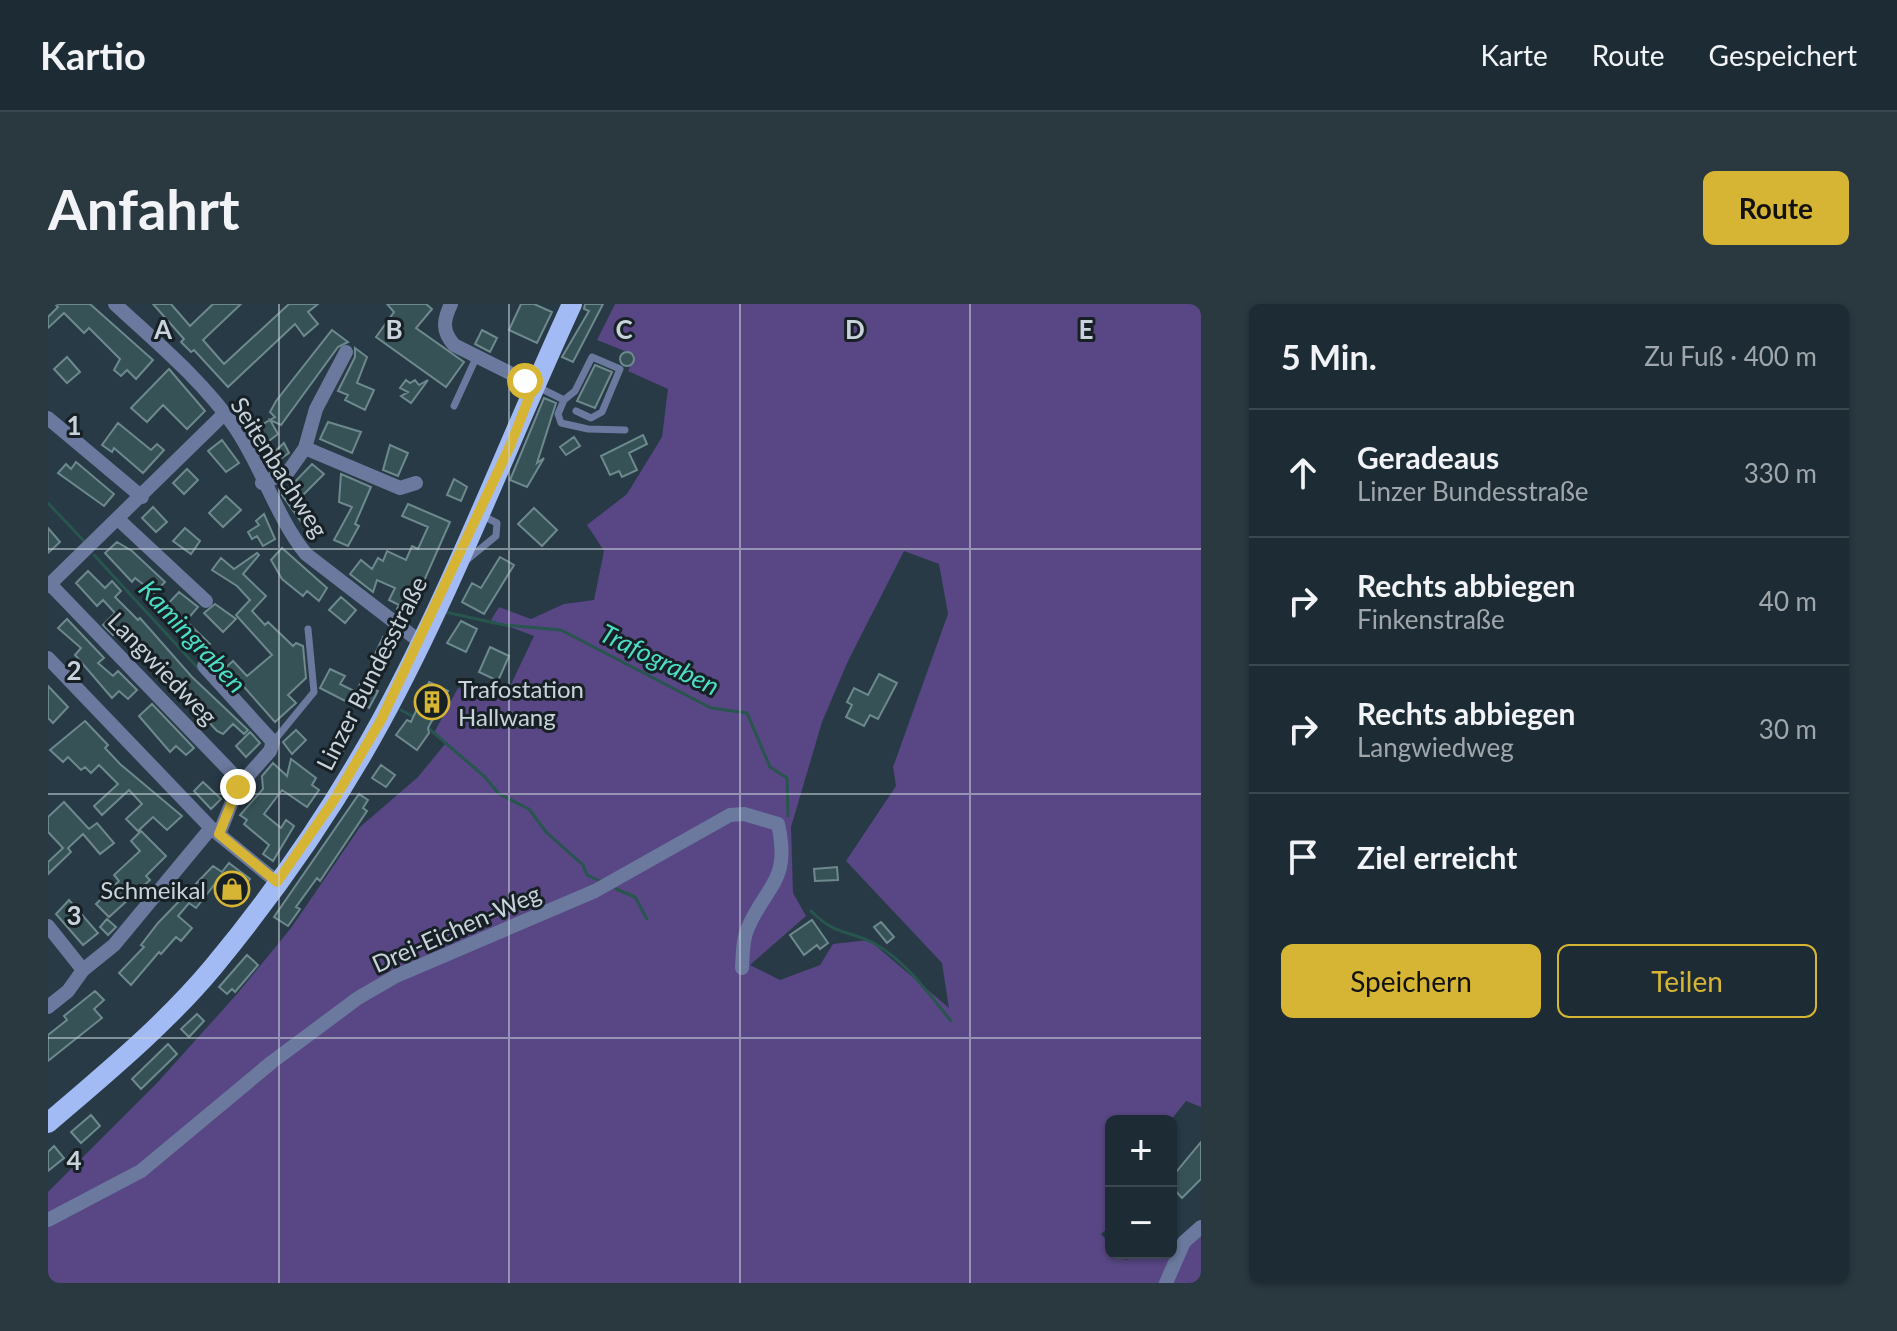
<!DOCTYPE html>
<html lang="de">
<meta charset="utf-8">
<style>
body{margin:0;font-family:Lato,sans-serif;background:#2a3840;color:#f1f3f6}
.controls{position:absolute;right:24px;bottom:24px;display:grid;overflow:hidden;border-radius:12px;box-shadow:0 2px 6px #0004}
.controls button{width:72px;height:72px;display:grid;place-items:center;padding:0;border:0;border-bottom:2px solid #3b484f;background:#1d2c34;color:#f1f3f6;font:40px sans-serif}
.stop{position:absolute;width:24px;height:24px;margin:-18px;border:6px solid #d6b534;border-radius:50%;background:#fff}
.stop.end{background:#d6b534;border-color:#fff;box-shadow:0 2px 8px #0008}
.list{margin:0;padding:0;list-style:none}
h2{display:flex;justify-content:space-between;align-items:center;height:104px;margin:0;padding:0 32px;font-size:34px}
h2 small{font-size:26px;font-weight:400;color:#a0a7ac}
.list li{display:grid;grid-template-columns:52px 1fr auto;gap:24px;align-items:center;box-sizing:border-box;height:128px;padding:0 32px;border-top:2px solid #3b484f}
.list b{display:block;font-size:30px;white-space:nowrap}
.list p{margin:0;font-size:26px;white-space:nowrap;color:#a0a7ac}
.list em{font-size:26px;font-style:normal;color:#a0a7ac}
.actions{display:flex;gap:16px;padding:24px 32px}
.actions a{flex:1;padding:18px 0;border:2px solid #d6b534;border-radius:12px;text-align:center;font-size:28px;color:#d6b534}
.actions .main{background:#d6b534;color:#111}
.icon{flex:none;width:44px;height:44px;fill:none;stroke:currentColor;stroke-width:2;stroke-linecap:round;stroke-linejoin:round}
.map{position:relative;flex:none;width:1153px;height:979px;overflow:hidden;border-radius:12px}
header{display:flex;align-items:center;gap:48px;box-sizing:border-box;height:112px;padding:0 40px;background:#1d2c34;border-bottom:2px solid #3b484f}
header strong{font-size:38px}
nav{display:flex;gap:44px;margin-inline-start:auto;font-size:28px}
.intro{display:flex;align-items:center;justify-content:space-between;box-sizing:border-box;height:192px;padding:0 48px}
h1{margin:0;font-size:56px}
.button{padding:20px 36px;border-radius:12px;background:#d6b534;color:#111;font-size:28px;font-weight:700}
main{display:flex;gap:48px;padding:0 48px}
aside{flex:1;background:#1d2c34;border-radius:12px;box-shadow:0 2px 6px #0004}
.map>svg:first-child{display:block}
.green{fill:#584784;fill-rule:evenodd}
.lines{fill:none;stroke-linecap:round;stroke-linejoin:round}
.stream{stroke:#28554d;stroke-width:3}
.building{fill:#375256;stroke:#6d898e;stroke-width:2}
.service{stroke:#6a799d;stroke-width:7}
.minor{stroke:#6a799d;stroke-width:14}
.primary{stroke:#a2bbf5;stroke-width:20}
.route{stroke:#d6b534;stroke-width:10}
.grid{fill:none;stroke:#c8d3db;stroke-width:2;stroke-opacity:0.55}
.labels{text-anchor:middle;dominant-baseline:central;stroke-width:6;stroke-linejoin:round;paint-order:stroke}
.street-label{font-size:24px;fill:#c8d3db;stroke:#172025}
.poi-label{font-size:24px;fill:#c8d3db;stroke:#172025;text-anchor:start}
.water-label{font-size:26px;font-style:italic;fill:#4cddc6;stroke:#172025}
.grid-label{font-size:26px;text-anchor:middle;font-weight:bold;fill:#c8d3db;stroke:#172025;stroke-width:6;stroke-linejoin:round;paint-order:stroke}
</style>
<header>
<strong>Kartio</strong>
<nav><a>Karte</a><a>Route</a><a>Gespeichert</a></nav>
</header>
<div class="intro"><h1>Anfahrt</h1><a class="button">Route</a></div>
<main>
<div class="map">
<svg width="1153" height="979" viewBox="0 0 1153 979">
<rect width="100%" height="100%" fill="#273a46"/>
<!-- green -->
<path class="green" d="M567,0H1153V803L1138,797L1122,817H1063V921L1053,930L1063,941V949H1071L1078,956L1098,949H1123V939L1153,924V979H0V888L109,779L189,690L243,624L312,523L370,473L397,440L386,429L410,384L457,393L486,332L443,316L451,303L483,315L516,300L546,296L556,247L539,221L579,190L614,133L620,85L580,67L587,51L549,36ZM856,247L891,260L900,310L845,463L848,482L798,557L894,659L901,704L821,636L785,640L772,661L732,676L702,661L758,612L745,589L743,523L774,418L800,357Z"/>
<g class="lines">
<!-- stream -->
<path class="stream" d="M0,199L35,236
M46,251L150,364
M397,308L456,321L513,326L663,404L699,409L722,463L739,474L740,512
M353,406L366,413
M379,423L437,473L451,490L481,505L498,528L535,561L539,571L552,577
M568,585L587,593L599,615
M763,607C790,634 802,625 829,641C859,659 881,690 903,717"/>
</g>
<!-- building -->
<path class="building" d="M7,0H42L105,56L88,75L79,66L73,72L66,66L72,55L41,24L36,29L16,9L0,24V13L10,3Z
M105,0H123L142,22L165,0H193L155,36L176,60L241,0H270L260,8L270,20L256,32L247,20L180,83L146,46L143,48L133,38L136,35Z
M339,0H378L384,5L368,24L416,58L398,83L328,33L346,8Z
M473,0H486L504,8L489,39L461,26Z
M537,0H555L525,58L514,53L541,7L536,5Z
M284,26L300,38L290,43L233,121L222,116L230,130L217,140L208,124L227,113L222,108L228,97Z
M434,26L449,34L442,48L427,40Z
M307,44L319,53L309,79L326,86L317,106L297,96L300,91L290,87L307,53Z
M572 55a7 7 0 1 1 14 0a7 7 0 1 1-14 0Z
M19,53L32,68L19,79L6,65Z
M547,61L564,68L547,104L529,97Z
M121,65L157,107L139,125L115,101L99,118L83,104Z
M358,76L362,79L367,76L371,81L380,76L363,99L353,92L360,88L352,84Z
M496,94L508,99L489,159L496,154L479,183L462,176Z
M280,118L313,128L304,149L272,135Z
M70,119L103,146L109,140L116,146L95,169L66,144L64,148L54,141Z
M595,131L599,140L581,149L589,166L574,173L571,167L562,171L553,152Z
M526,133L532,142L518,151L512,143Z
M174,136L191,159L178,168L160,147Z
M236,139L241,149L228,158L224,150Z
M342,141L360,149L350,172L335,166Z
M28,158L66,190L56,202L10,169L18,160L23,165Z
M264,160L276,170L249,197L265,213L254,219L234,191Z
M139,165L150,176L136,190L125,179Z
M293,170L323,183L307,220L311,222L300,242L286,236L304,203L291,198Z
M406,175L419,183L413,197L399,191Z
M178,192L193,206L175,223L161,209Z
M360,200L402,218L361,311L349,305L351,301L341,296L347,284L329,276L325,288L302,270L313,256L324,265L330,254L335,257L339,247L358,256L364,242L370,245L380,223L354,212Z
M105,203L119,218L108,228L94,214Z
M486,204L509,226L494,242L470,220Z
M216,210L227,235L215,242L209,232L204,235L200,228L211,221L208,217Z
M0,224L12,238L0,249Z
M137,224L152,237L143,250L125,237Z
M69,238L84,247L117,278L106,289L87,274L84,278L57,249Z
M234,244L279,284L271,297L259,287L255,292L234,275L223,256Z
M209,249L211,251L195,270L218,292L204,307L217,321L220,318L245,342L248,339L255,342L258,374L240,391L248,399L227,418L190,376L186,380L174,367L185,357L199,372L224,351L188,311L202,296L189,282L164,266L173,254L186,265Z
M452,253L466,261L436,310L414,298L424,279L433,284Z
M40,267L57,284L64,277L73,287L67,293L90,316L92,314L144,373L200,426L196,430L185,420L175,430L169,427L142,398L140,389L92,345L95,342L75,322L65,331L55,321L67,309L55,296L49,302L28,279Z
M131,288L150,303L138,317L162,340L151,351L128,328L132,323L115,305Z
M293,293L308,306L297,319L281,306Z
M167,300L188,315L175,328L156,309Z
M19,315L56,354L50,359L65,372L70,367L89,386L80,395L71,387L64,394L27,351L33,344L10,324Z
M413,317L429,325L418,348L399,339Z
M335,333L348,344L335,360L326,352Z
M442,343L461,352L450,377L431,368Z
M282,365L297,372L292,380L308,388L312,380L330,387L321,404L308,397L305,401L272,384Z
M831,370L849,379L830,415L822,411L816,422L798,413L804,401L799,398L806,384L820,391Z
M381,378L400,387L380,424L381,429L369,446L348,431L359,416L363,418Z
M0,382L20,403L5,419L0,414Z
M104,400L146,444L138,451L128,442L122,448L91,412Z
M37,417L60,441L57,444L72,460L134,512L119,526L105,513L90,527L78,515L94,500L81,486L54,511L46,502L70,480L51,461L43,469L37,463L33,466L20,453L15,458L2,446Z
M248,426L258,436L244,450L235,438Z
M202,428L212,439L198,453L188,442Z
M285,437L297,444L290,456L278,449Z
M243,455L268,474L264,481L271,486L259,503L234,486L216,510L233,524L238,516L246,522L225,557L215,550L221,541L196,520L199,516L192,511L215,485L214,472L225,459L239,472Z
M333,461L347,471L338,483L324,474Z
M155,478L173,495L163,505L146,487Z
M311,490L320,496L315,504L319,507L272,577L269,574L248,603L252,605L240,622L226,613Z
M16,498L41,525L49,519L66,539L52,550L35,530L20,544L23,548L0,570V558L15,544L0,528V513Z
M93,527L118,552L98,572L102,576L61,613L48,600L71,577L66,571L92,547L83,537Z
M181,559L202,575L186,595L167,580L148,604L141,599L130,612L144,624L133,637L128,633L113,650L111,648L83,681L71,669L96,643L93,641L110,619L165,562L174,568Z
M789,563L790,576L767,577L766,565Z
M21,596L50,629L35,641L8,610Z
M59,615L68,623L60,631L52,623Z
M764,616L780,639L772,645L769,641L756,651L742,631Z
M833,618L846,633L839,639L826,623Z
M199,651L210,661L187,688L184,685L179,690L171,683Z
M47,687L56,696L46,705L54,714L0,757V731L19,716L16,712Z
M149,710L156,717L141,733L133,725Z
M120,740L129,750L93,785L84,775Z
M43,811L52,822L33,839L23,828Z
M1153,838V875L1134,894L1123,882V874Z
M6,842L16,854L0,867V848Z"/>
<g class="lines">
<!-- service -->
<path class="service" d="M488,82L516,96L510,110L513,119L540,125L577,126
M516,96L527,87L544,53L572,65L554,108L543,114L528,107
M406,102L428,54
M420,255L448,232L449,219L433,211
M225,438L266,388L260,325"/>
<!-- minor -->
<path class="minor" d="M67,0C108,38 154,76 186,122C214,162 227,211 258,250L371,337
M403,0C395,17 394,27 406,41L486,81
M0,114L94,193
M257,144L352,184L368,179
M214,179L240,168L257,144L268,105L298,48
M71,216L158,297
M2,280L184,469L190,483L171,530
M0,282L176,110
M0,354L163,524L229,578
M156,362L225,438L222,447L190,483
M0,622L35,666
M0,703L20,687L35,666L66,641L163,524
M0,916L93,867L224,758L310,694L348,672L547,587L682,511L696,510L730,520C743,579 718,580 699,626C694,638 695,651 694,664
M1118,979L1136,938L1153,923"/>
<!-- primary -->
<path class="primary" d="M0,819C57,770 118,720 166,662C228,587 286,503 333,417C406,283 460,138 524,0"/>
</g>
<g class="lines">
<!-- route -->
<path class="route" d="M190,483L171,530L229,578L286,496L333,416L462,142L486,81L477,77"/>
</g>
<!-- grid -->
<path class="grid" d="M231,0V979M461,0V979M692,0V979M922,0V979M0,245H1153M0,490H1153M0,734H1153"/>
<!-- icons -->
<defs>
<g id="building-ring" transform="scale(1.8)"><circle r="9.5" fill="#172025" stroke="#d6b534" stroke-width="1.5"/><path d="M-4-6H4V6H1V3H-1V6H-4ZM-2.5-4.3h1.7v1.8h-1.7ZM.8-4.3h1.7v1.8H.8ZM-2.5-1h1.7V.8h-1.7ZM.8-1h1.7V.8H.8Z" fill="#d6b534"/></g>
<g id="shop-ring" transform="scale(1.8)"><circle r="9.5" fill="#172025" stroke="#d6b534" stroke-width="1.5"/><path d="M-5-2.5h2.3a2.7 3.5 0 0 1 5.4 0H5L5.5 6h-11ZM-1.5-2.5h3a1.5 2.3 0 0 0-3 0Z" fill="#d6b534"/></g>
</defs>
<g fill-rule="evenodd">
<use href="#building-ring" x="384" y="398"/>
<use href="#shop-ring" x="184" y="585"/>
</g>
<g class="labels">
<!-- street labels -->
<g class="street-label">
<text transform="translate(232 163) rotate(58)">Seitenbachweg</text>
<text transform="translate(115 364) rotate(46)">Langwiedweg</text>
<text transform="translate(323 369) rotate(-63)">Linzer Bundesstraße</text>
<text transform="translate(408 624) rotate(-24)">Drei-Eichen-Weg</text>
</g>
<!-- poi labels -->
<g class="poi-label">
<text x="410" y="384">Trafostation<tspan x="410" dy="28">Hallwang</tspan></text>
<text x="158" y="585" text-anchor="end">Schmeikal</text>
</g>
<!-- water labels -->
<g class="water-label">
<text transform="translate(145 332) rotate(47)">Kamingraben</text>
<text transform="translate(612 355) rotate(26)">Trafograben</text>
</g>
</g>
<g class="grid-label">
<text x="115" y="35">A</text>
<text x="346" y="35">B</text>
<text x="576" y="35">C</text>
<text x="807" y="35">D</text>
<text x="1038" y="35">E</text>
<text x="26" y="131">1</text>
<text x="26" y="376">2</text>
<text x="26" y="621">3</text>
<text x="26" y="866">4</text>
</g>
</svg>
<div class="controls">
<button>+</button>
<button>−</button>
</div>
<div class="stop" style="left:477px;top:77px"></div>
<div class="stop end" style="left:190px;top:483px"></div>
</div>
<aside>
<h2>5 Min.<small>Zu Fuß · 400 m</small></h2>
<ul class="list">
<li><svg class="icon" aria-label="ahead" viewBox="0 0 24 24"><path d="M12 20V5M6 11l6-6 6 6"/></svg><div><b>Geradeaus</b><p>Linzer Bundesstraße</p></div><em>330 m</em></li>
<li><svg class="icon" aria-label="right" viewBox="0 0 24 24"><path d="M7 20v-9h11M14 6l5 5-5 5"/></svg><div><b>Rechts abbiegen</b><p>Finkenstraße</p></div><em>40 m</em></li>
<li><svg class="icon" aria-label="right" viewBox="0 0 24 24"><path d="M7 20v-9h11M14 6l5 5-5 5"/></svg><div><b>Rechts abbiegen</b><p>Langwiedweg</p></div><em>30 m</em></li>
<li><svg class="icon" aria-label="arrive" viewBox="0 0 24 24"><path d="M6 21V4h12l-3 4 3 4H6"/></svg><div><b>Ziel erreicht</b></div></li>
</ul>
<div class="actions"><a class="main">Speichern</a><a>Teilen</a></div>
</aside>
</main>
